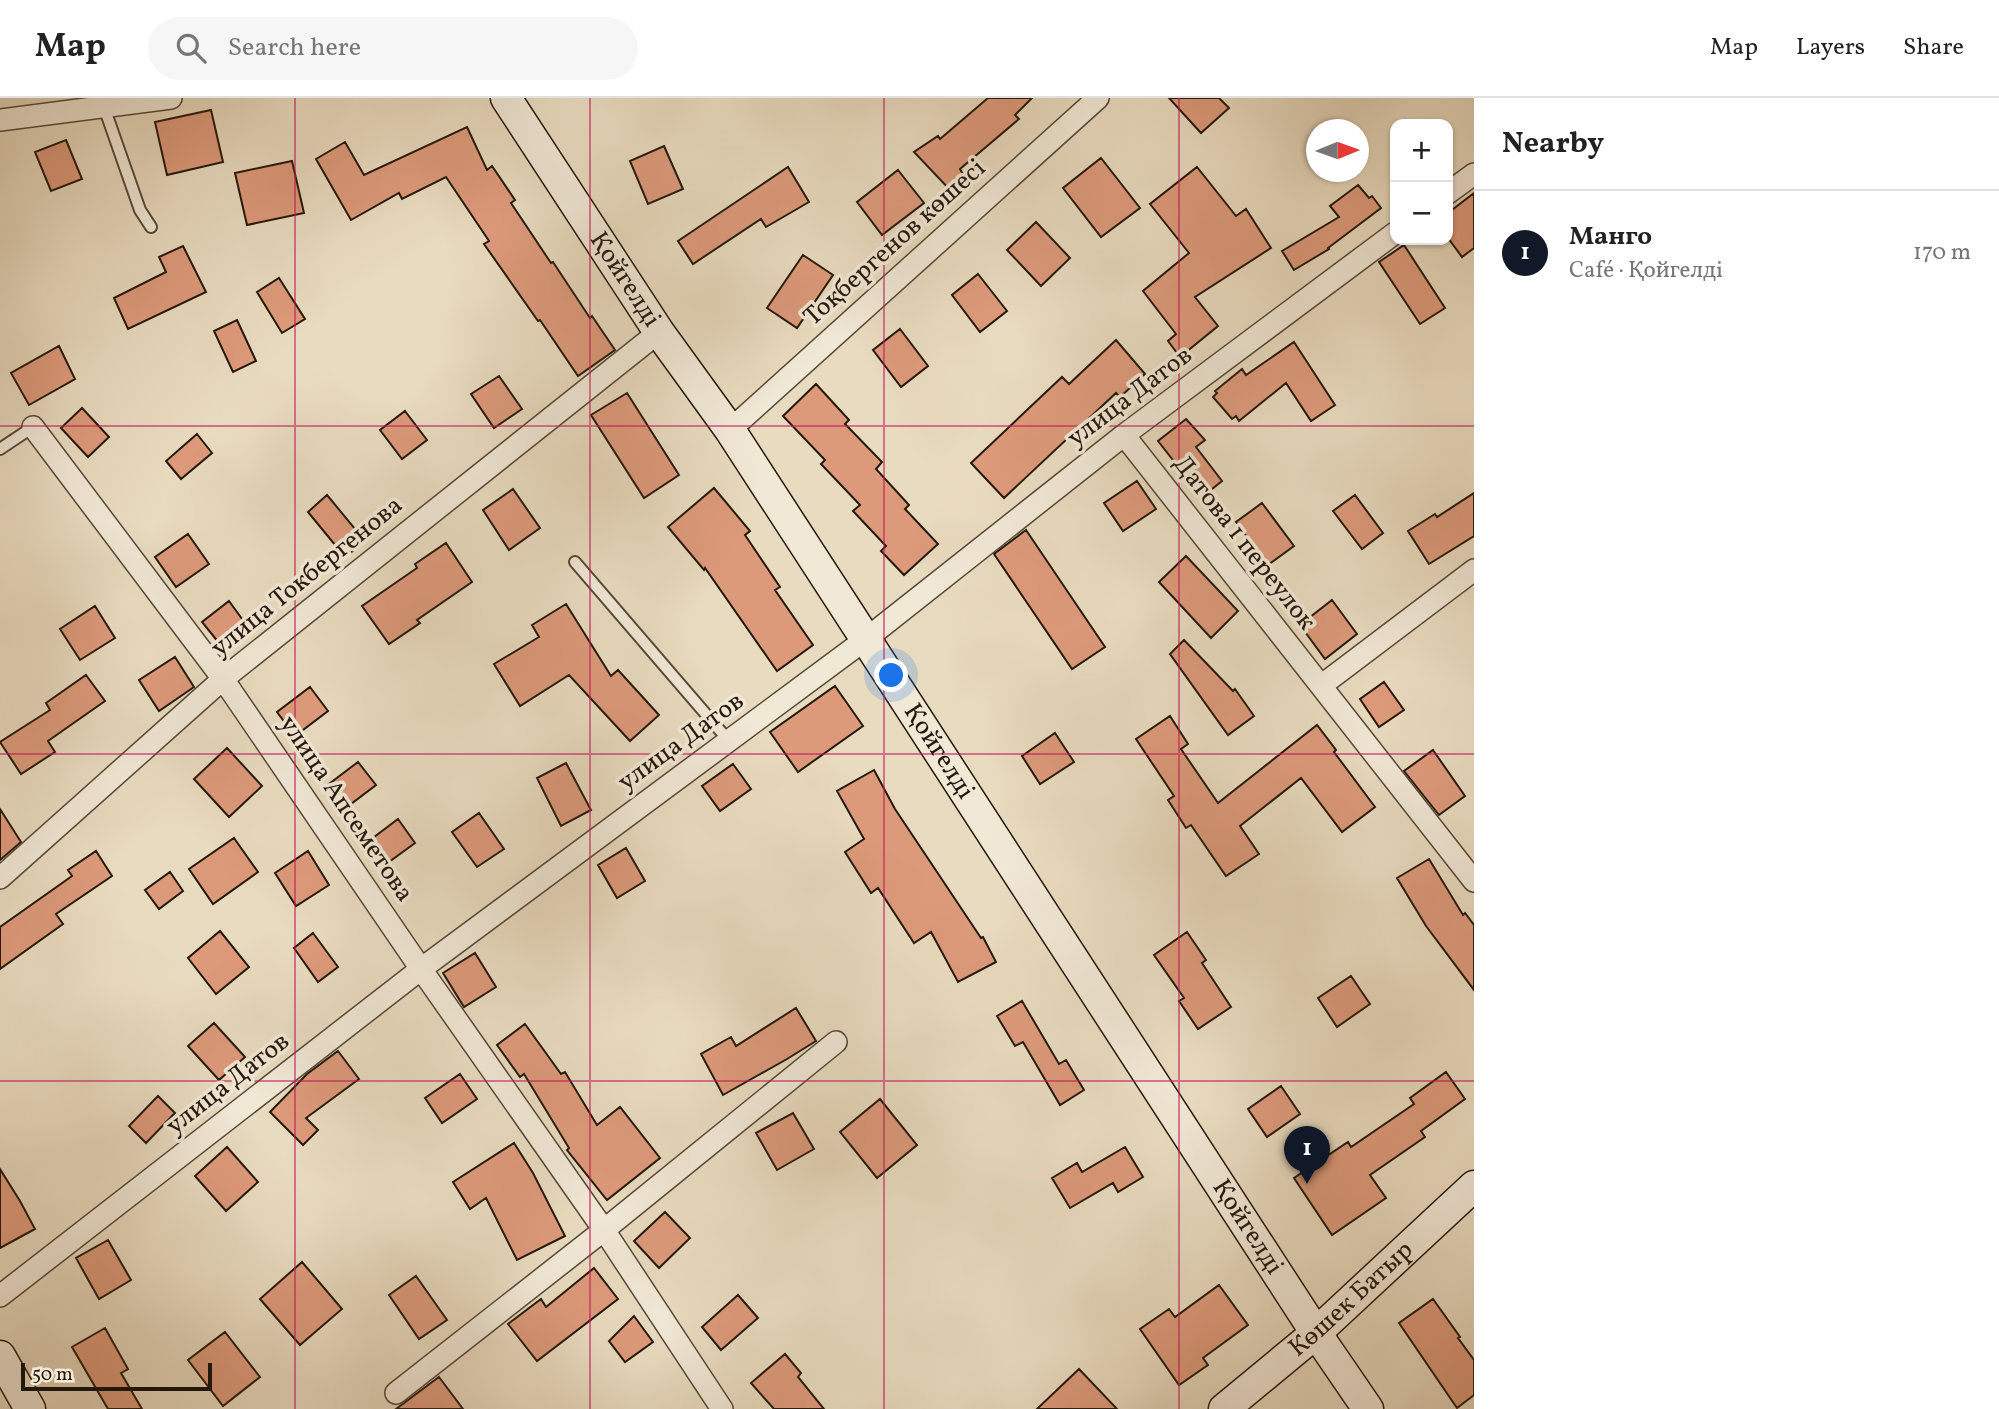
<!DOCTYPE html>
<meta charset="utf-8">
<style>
body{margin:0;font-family:Vollkorn,serif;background:#f6f6f6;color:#222}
.controls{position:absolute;right:21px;top:21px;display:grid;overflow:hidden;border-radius:14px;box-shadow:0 2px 5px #0004}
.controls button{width:63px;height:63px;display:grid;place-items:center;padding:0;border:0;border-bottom:2px solid #e0e0e0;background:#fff;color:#222;font:35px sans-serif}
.compass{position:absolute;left:1306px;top:21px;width:63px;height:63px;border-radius:50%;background:#fff;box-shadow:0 2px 5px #0004;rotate:89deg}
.scale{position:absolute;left:21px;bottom:18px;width:191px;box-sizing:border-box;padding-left:7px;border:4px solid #24180c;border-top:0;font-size:19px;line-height:24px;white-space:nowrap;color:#24180c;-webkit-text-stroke:5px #f1e8d6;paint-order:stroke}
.you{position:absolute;left:892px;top:578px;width:24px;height:24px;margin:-18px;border:5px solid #fff;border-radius:50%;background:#1a73e8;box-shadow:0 0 0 10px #1a73e833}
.badge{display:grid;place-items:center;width:46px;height:46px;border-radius:50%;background:#111827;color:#fff;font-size:23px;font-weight:700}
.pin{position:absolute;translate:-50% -58px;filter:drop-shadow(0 2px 4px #0008)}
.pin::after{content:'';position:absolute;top:37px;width:24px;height:21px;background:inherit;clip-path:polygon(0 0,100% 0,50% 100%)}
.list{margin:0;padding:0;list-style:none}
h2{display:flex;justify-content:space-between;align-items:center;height:91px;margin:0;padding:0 28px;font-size:30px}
h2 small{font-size:23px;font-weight:400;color:#767676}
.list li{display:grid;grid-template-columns:46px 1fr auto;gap:21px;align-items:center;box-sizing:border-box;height:126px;padding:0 28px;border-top:2px solid #e0e0e0}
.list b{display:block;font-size:26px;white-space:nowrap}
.list p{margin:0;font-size:23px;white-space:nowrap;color:#767676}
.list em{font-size:23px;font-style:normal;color:#767676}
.icon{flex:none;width:38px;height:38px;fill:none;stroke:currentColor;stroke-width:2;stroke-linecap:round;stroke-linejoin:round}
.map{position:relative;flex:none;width:1474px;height:1311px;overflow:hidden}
header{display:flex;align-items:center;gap:42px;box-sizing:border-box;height:98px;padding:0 35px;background:#fff;border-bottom:2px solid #e0e0e0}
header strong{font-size:33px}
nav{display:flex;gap:38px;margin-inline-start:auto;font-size:24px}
.search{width:490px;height:63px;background:#f6f6f6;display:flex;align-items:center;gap:18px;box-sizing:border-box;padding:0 24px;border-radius:38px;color:#767676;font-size:26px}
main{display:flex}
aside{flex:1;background:#fff}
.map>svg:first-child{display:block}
.building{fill:#dd9a7b;stroke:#24180c;stroke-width:2}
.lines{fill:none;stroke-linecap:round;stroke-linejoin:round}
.lane-casing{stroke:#554939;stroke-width:14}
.street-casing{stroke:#554939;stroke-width:24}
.secondary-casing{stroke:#24180c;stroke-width:33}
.lane{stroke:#f1e8d6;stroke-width:10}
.street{stroke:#f1e8d6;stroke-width:21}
.secondary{stroke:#f1e8d6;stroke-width:30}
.grid{fill:none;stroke:#c2185b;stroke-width:2;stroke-opacity:0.55}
.labels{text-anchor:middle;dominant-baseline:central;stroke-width:7;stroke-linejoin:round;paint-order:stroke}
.street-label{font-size:26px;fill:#24180c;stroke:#f1e8d6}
</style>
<header>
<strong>Map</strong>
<div class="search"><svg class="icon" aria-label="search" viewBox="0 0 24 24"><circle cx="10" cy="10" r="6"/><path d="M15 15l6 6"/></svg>Search here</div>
<nav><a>Map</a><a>Layers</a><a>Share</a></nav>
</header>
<main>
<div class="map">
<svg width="1474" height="1311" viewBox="0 0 1474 1311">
<rect width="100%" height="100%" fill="#e9dbc0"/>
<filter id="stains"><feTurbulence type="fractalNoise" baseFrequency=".00286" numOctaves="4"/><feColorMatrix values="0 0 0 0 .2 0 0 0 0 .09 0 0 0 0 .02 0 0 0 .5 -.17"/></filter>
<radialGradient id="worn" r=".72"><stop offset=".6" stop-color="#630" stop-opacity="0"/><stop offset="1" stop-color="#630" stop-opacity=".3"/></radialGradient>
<!-- building -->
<path class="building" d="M988,0H1032L1015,17L1019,21L960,71L967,83L951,93L914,54L938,38L940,41Z
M1169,0H1219L1229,10L1201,35Z
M211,12L223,64L167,77L155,24Z
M467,29L487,72L492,68L515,102L511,105L551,165L553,164L590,220L592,218L615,252L578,278L540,222L538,223L484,146L489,143L446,79L402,101L399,95L351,122L316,61L345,44L364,77Z
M66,42L82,81L51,93L35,54Z
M664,48L683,91L648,106L630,63Z
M1101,60L1140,110L1101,139L1063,90Z
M292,63L304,115L247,127L235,75Z
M788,69L809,104L766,129L761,121L693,166L678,143Z
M1197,69L1236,118L1246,111L1271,150L1195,199L1218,228L1180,259L1168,243L1176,236L1143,193L1189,155L1150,106Z
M898,72L924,105L882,137L857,104Z
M1358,87L1369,100L1372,98L1381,110L1328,150L1329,151L1294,172L1282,153L1339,119L1330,108Z
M1474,95V150L1462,159L1448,140V115Z
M1036,124L1070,160L1041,188L1007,152Z
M1404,147L1445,210L1420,226L1379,164Z
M183,148L206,194L128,231L114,200L166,174L159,159Z
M803,157L833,177L797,230L767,210Z
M978,176L1007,213L980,234L952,197Z
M279,180L305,221L282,235L257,194Z
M237,222L256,263L233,274L214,233Z
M900,231L928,268L901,289L873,252Z
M1116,242L1145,276L1120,299L1116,295L1004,400L971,365L1062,279L1069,286Z
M1294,244L1335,307L1311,323L1286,285L1239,323L1236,318L1232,321L1213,299L1217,295L1215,293L1242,271L1246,277Z
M59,248L75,281L29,307L11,275Z
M499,278L522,311L494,330L471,296Z
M816,286L849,322L845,326L882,364L876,371L909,407L905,411L938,446L904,477L881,453L886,448L853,413L860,407L821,366L825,362L783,318Z
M627,295L679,377L644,400L591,317Z
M82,310L109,339L88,359L61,330Z
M405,313L427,342L402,361L380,332Z
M1186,321L1205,342L1196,349L1222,383L1202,399L1158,343Z
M197,336L212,355L181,381L166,363Z
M1137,383L1156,411L1123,433L1104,405Z
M714,390L750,433L745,437L780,489L775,492L813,547L777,573L705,470L704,472L668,429Z
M513,391L540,430L509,452L483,412Z
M1474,395V438L1429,466L1408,433L1435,416L1437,419Z
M327,397L365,443L345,459L308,414Z
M1355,397L1383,435L1362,451L1333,413Z
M1262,405L1294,448L1268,467L1236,424Z
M1026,432L1105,549L1072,571L994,456Z
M188,436L209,466L176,489L155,459Z
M446,445L472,484L417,522L420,525L389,546L362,508L417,470L415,466Z
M1186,458L1238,513L1211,540L1159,484Z
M1332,502L1357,536L1325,561L1300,527Z
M229,503L245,525L219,545L202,524Z
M566,506L611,578L618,572L659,617L630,643L569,577L520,608L494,566L539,539L532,527Z
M95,508L115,540L80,562L60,531Z
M1184,542L1233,593L1235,591L1254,618L1228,637L1170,556Z
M175,559L194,589L159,613L139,582Z
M86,577L105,603L48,643L55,654L21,676L0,644L50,612L46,605Z
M1384,584L1404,612L1379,629L1360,601Z
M835,588L863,628L798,674L770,634Z
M310,589L328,613L295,638L277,614Z
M1170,618L1188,646L1181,651L1218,705L1317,627L1336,652L1334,654L1375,709L1342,734L1301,680L1240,728L1259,756L1226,778L1191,727L1186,730L1168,702L1174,698L1136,641Z
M1055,635L1074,664L1040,686L1022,658Z
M227,650L262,688L229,719L194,681Z
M1433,652L1465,698L1439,717L1404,673Z
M358,664L376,687L343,712L325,689Z
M566,665L591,712L561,728L537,680Z
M733,666L751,691L720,713L702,688Z
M874,672L895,711L981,840L983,839L996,864L958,884L931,834L914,845L878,790L871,795L845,754L864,741L837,693Z
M0,711L21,744L0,762Z
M479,715L504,751L477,769L452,734Z
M398,721L415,745L382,769L365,746Z
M234,740L258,774L213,806L189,771Z
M626,750L645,783L617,800L598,767Z
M96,753L112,778L56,816L63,826L0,871V829L72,778L68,772Z
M308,753L329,787L296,808L275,775Z
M1429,761L1463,817L1465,815L1474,827V892L1426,828L1397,780Z
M170,774L183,793L159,811L145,792Z
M220,833L249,869L216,896L188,860Z
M1187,834L1206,862L1202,865L1231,909L1198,931L1179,903L1184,900L1154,857Z
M313,835L338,869L318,884L294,850Z
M475,855L496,889L464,909L443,875Z
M1351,878L1370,906L1337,929L1318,900Z
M1022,903L1059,966L1066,962L1084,992L1060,1007L1023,944L1015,948L997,918Z
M796,910L816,943L787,961L723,997L701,956L731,939L736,948Z
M214,925L245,959L219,982L188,948Z
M525,926L561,976L565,974L597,1027L620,1009L660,1060L607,1102L567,1052L569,1050L524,976L520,979L497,947Z
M338,953L359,981L306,1020L318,1032L303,1047L270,1014L307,976Z
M1446,974L1465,1001L1421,1033L1425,1039L1370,1077L1386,1100L1332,1137L1294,1080L1348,1044L1351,1049L1414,1006L1410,1000Z
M460,976L477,1001L442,1025L425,1000Z
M1281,988L1300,1016L1267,1039L1248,1011Z
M158,998L175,1015L146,1045L129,1028Z
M880,1001L917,1047L877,1080L840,1034Z
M793,1015L814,1051L777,1072L756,1035Z
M514,1045L533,1075L565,1138L517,1162L486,1100L470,1111L453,1084Z
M227,1049L258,1084L226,1113L195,1078Z
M1125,1049L1143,1079L1118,1094L1113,1085L1070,1110L1052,1080L1077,1065L1082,1074Z
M0,1071L20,1103L35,1131L0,1150Z
M665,1114L690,1140L659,1170L634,1143Z
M108,1142L131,1182L99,1201L76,1160Z
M302,1164L342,1211L300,1247L260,1201Z
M594,1170L618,1201L537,1263L508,1226L541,1201L546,1209Z
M416,1178L447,1222L419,1241L389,1197Z
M1219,1187L1248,1227L1203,1260L1208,1267L1179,1287L1140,1231L1169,1211L1175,1219Z
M738,1197L758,1220L721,1252L702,1229Z
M1433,1201L1460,1239L1458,1240L1474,1262V1297L1457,1310L1399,1225Z
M634,1218L653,1244L625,1264L609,1243Z
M105,1230L128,1271L121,1275L142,1311H108L72,1249Z
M225,1234L260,1279L223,1308L188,1262Z
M785,1256L801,1275L798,1279L824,1311H774L751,1285Z
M1079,1271L1117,1311H1037Z
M439,1279L463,1311H396L404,1305Z"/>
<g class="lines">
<!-- lane casing -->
<g class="lane-casing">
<path id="lane" d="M104,9L140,112L151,129
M0,351L33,329
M575,464L729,643"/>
</g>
<!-- street casing -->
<g class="street-casing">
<path id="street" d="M0,22L171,0
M1448,95L1474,76
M33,329L223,581L421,871L604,1132L722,1311
M730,332L1098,0
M1124,337L1474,783
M1322,587L1474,472
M0,780L223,581L659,234
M0,1198L421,871L866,541L1124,337L1395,135
M396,1295L604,1132L836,944"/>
</g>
<!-- secondary casing -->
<g class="secondary-casing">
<g id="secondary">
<path id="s1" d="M506,0L659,234L730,332L1316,1235L1368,1311"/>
<path d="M0,1258L30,1311"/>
<path id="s2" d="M1224,1311L1316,1235L1474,1088"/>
</g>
</g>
<!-- lane -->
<use href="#lane" class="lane"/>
<!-- street -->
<use href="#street" class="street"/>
<!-- secondary -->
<use href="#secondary" class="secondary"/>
</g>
<!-- grid -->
<path class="grid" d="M295,0V1311M590,0V1311M884,0V1311M1179,0V1311M0,328H1474M0,656H1474M0,983H1474"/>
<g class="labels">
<!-- street labels -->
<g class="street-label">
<text transform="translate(895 145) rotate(-42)">Тоқбергенов көшесі</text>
<text stroke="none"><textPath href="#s1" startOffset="217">Қойгелді</textPath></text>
<text transform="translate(1130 299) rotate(-37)">улица Датов</text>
<text transform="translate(1244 445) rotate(52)">Датова 1 переулок</text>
<text transform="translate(307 479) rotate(-39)">улица Токбергенова</text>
<text transform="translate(681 644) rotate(-36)">улица Датов</text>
<text stroke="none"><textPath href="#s1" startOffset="784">Қойгелді</textPath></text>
<text transform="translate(346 711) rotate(56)">улица Апсеметова</text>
<text transform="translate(228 986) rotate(-38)">улица Датов</text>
<text stroke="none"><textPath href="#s1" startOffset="1351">Қойгелді</textPath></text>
<text stroke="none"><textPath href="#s2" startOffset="168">Көшек Батыр</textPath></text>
</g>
</g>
<rect width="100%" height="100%" filter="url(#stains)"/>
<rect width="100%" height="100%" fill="url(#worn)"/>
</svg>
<div class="controls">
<button>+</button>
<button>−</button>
</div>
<svg class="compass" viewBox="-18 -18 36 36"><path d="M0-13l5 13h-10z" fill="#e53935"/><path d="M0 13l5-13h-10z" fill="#767676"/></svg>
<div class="scale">50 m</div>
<div class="you"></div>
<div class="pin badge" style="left:1307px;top:1086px">1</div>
</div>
<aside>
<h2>Nearby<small></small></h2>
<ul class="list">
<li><span class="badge">1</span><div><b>Манго</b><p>Café · Қойгелді</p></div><em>170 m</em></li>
</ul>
</aside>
</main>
